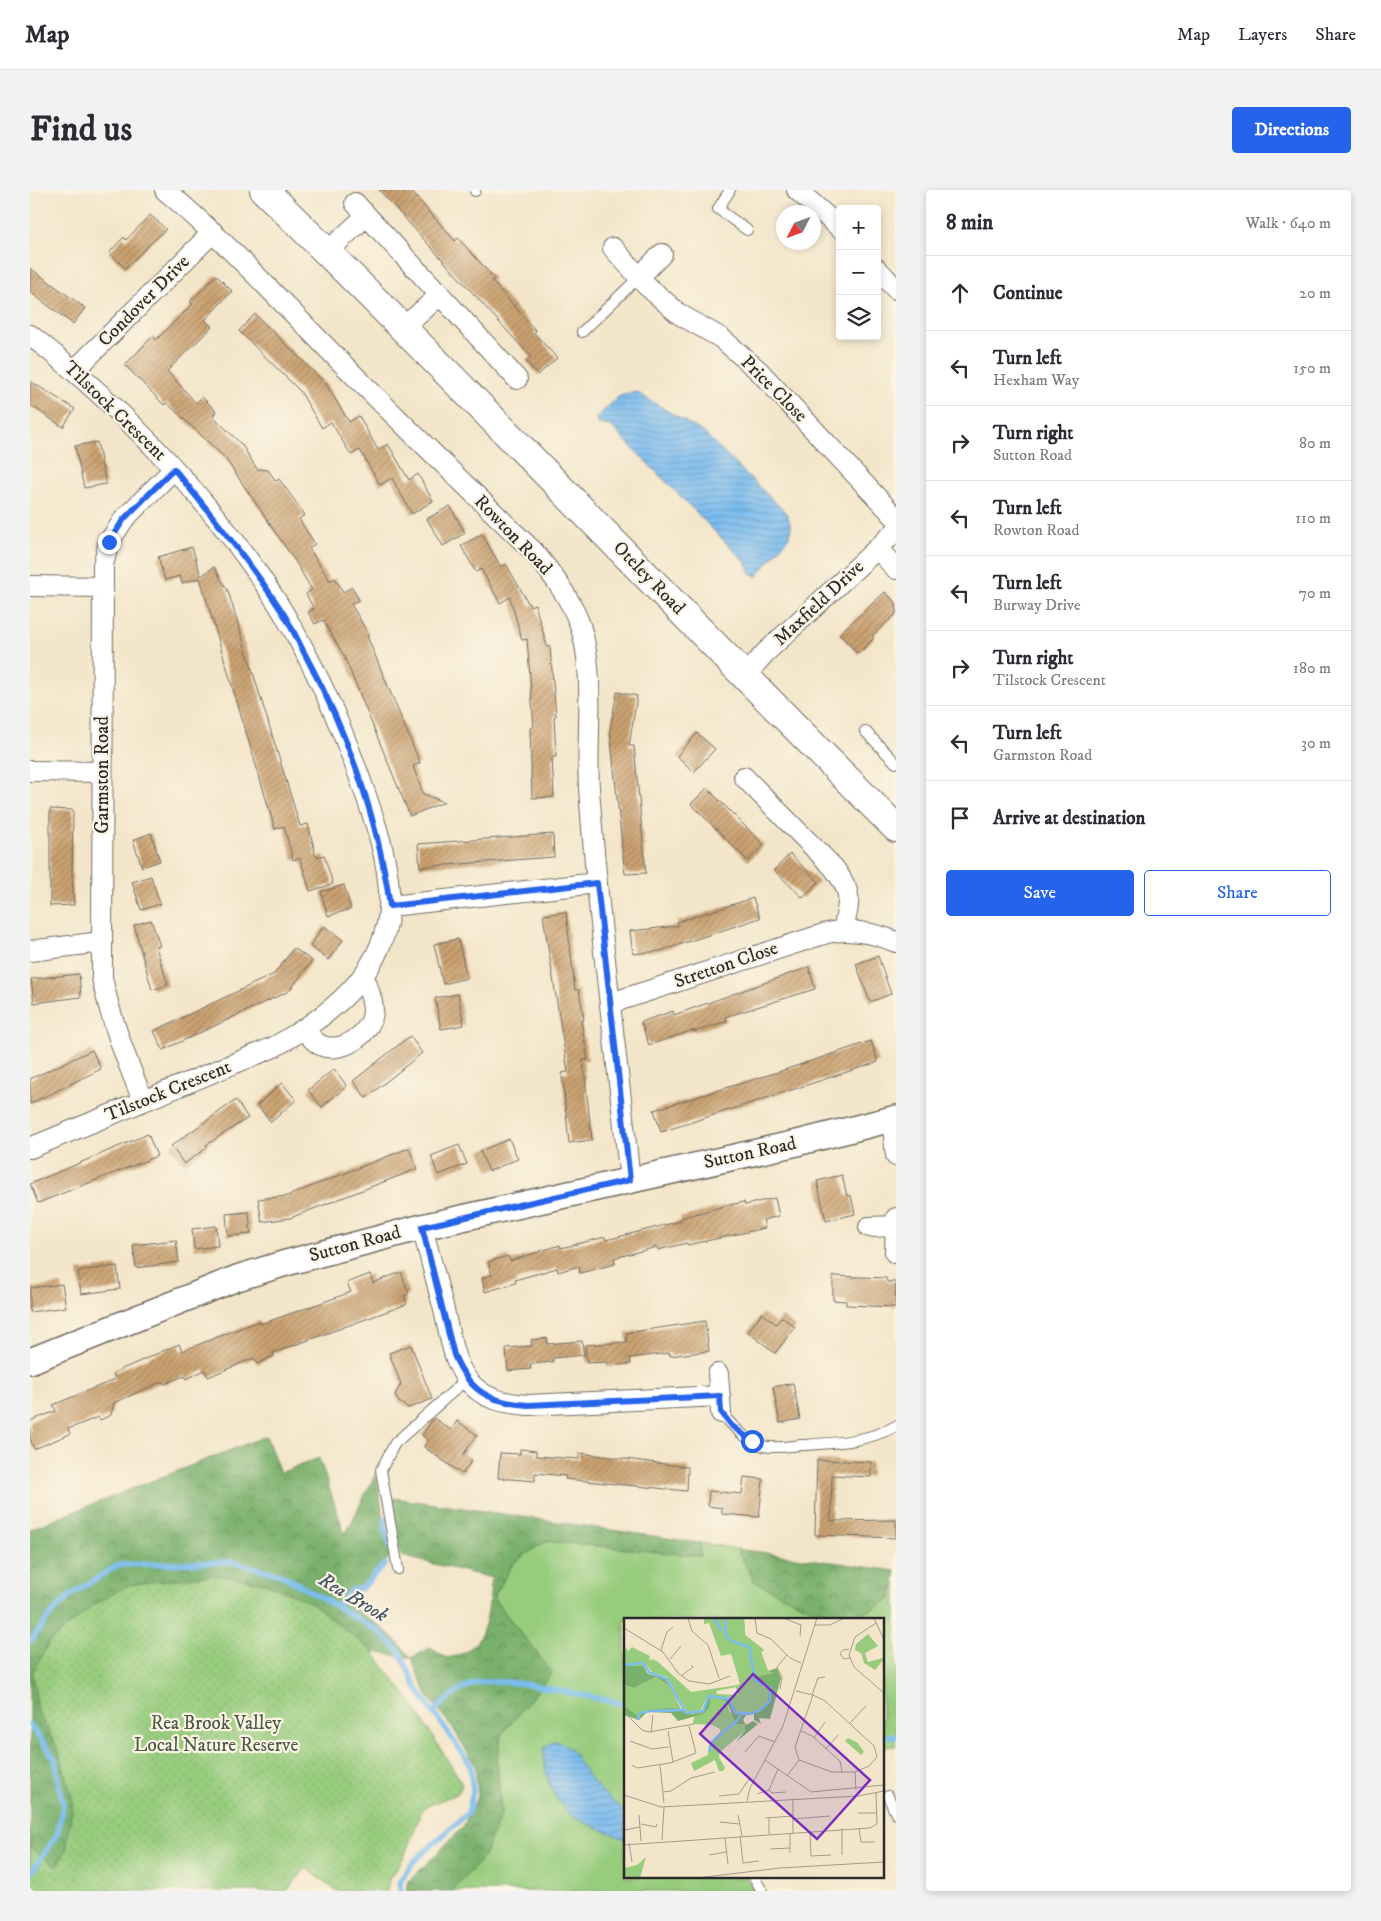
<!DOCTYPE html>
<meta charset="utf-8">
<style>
body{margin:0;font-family:"IM FELL DW Pica",serif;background:#f2f2f3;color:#2b2b33}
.controls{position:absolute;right:15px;top:15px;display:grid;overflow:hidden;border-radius:5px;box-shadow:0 2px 8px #0003}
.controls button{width:45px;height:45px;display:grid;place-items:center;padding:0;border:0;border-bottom:1px solid #e1e1e2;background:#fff;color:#2b2b33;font:25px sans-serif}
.compass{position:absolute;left:746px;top:15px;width:45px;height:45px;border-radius:50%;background:#fff;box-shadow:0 2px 8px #0003;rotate:228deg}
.stop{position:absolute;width:15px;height:15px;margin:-11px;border:4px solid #2563eb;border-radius:50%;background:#fff}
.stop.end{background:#2563eb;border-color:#fff;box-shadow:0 1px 5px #0008}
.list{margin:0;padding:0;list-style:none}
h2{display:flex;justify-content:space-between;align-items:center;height:65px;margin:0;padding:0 20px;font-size:21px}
h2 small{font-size:16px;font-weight:400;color:#7c7c81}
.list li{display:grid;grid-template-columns:32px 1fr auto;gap:15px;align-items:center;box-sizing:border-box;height:75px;padding:0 20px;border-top:1px solid #e1e1e2}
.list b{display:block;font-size:19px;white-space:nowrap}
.list p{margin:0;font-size:16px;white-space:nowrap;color:#7c7c81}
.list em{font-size:16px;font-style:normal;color:#7c7c81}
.actions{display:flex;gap:10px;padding:15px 20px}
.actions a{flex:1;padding:11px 0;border:1px solid #2563eb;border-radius:5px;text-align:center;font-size:18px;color:#2563eb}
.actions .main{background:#2563eb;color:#fff}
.icon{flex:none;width:28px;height:28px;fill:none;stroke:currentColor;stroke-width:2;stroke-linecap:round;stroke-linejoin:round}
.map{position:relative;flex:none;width:866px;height:1701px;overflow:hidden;border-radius:5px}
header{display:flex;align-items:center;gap:30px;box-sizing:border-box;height:70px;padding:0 25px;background:#fff;border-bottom:1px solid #e1e1e2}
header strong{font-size:24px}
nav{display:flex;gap:28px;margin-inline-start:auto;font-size:18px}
.intro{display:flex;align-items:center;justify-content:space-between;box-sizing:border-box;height:120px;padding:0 30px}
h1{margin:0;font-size:35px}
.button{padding:12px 22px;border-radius:5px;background:#2563eb;color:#fff;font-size:18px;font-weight:700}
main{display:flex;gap:30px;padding:0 30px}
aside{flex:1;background:#fff;border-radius:5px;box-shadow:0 2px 8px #0003}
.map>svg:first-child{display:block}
.green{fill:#97cc7d;stroke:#617c54}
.forest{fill:url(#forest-crowns);stroke:#526e4c}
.park{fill:url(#park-dots);stroke:#617c54}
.water{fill:url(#water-rules);stroke:#52748d}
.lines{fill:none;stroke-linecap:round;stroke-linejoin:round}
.stream{stroke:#7abcef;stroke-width:5.5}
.building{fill:url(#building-hatch)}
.service-casing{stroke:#716c62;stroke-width:12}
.minor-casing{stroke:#716c62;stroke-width:22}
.tertiary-casing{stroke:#716c62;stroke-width:28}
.secondary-casing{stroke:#716c62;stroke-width:30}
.service{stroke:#fff;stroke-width:10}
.minor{stroke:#fff;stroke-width:20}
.tertiary{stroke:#fff;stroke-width:25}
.secondary{stroke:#fff;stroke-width:28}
.route{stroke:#2563eb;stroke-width:6}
.labels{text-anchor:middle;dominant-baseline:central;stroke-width:4.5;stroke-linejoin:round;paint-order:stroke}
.street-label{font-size:19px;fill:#2b2b2b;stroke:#fcf5e5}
.park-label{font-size:19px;fill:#4b5b44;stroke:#fcf5e5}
.water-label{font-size:20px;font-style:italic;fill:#435666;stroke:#fcf5e5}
.inset-river{fill:none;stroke:#7abcef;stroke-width:2.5}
.inset-road{fill:none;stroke:#a39b8a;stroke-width:1}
.view{fill:#7b2cbf;fill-opacity:0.15;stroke:#7b2cbf;stroke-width:2.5}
.inset-edge{fill:none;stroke:#2b2b2b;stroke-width:2.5}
</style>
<header>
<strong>Map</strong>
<nav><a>Map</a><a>Layers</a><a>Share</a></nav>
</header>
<div class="intro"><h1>Find us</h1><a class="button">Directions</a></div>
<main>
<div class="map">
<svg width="866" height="1701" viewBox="0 0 866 1701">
<defs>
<pattern id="forest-crowns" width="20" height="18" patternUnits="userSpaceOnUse" patternTransform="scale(1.25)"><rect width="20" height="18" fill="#79b06c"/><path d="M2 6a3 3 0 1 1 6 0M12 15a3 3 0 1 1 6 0" fill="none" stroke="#638f59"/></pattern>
<pattern id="park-dots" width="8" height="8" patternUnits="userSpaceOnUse" patternTransform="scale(1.25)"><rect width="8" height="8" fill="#97cc7d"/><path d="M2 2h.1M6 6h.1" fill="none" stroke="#82af6c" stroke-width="1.8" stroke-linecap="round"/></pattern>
<pattern id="water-rules" width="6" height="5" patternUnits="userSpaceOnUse" patternTransform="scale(1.25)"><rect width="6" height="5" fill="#7abcef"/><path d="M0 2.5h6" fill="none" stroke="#6499c2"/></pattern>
<pattern id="building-hatch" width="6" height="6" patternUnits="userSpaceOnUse" patternTransform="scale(1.25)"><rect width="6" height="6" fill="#cba271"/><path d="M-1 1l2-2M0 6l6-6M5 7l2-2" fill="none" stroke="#a5845d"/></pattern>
</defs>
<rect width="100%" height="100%" fill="#fcf5e5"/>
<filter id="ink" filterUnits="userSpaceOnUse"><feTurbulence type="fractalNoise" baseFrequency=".02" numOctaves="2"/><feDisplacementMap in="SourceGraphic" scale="10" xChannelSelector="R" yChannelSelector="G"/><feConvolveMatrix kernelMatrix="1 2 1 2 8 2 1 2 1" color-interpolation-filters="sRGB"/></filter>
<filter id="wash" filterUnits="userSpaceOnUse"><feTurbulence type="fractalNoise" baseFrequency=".0096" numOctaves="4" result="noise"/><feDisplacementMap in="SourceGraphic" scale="20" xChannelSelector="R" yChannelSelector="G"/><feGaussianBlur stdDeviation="1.12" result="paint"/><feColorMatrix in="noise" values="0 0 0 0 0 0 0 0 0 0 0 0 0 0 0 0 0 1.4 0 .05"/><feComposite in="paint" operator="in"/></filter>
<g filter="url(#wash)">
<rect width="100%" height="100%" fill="#f3e5c9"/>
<!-- green -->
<path class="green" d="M516,1351L670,1365V1353L707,1359L725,1392L861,1408L866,1391V1556L852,1557V1430H595V1687H716L726,1701H422L471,1624L467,1570L471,1545L522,1483L463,1408L484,1372Z"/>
<!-- forest -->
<path class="forest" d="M236,1246L250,1283L289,1268L315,1345L346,1283L355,1340L362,1364L332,1398L321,1400L311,1411C337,1427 363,1443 381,1468L400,1458L417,1468C460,1461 457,1422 462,1388L371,1366L364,1329V1308L670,1353V1366L516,1351L484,1372L463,1408L522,1482L471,1545L467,1570L471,1624L453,1668L422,1701H376L379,1691L433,1637L448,1606L445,1575L423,1538L398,1507L381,1468L343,1462L282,1413L7,1520L29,1562L43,1612L36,1661L100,1701H0V1339Z
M707,1359L866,1381L861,1408L839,1421L808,1426L773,1415L725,1392Z"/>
<!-- park -->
<path class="park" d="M184,1385L235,1393L282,1413L343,1462L381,1512L427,1585L432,1595L428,1603L393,1618L374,1667L359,1689L357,1701H307L276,1678L257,1701H0V1657L27,1677L36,1661L43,1612L29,1562L7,1520L3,1481L20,1451L64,1415L98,1395Z"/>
<!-- water -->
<path class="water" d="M606,202L674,243L757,324L761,337L759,347L727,386L720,384L718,375L581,236L568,234L566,228L589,206Z
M525,1551C546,1558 544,1567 556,1583C567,1598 581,1610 595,1622V1649C579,1642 559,1636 544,1627C524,1614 512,1581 514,1558Z"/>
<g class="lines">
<!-- stream -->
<path class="stream" d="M356,1328L355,1340L361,1360
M307,1416L321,1400L332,1398L355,1374
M0,1452L22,1423L42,1404L88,1375L203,1372L252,1385L350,1442L369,1461L387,1499L440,1574L443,1601L438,1623L384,1671L370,1691V1701
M403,1522C416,1511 433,1494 451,1492C488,1488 556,1507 595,1514
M0,1535L25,1569L33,1616L27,1645L0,1684
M852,1546H866"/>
</g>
<g id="blocks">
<!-- building -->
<path class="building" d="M349,0H380L425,51L428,48L464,88L462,91L506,141L504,143L527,168L508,185L496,171L501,167Z
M120,25L136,39L95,78L79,63L94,47L96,50Z
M0,78L55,118L43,134L0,102Z
M186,85L202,101L175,130L182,137L137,181L166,213L172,207L186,221L183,226L212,255L227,279L238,280L246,291L249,289L275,325L269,329L285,354L279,358L300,391L305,388L313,402L322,397L329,410L321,414L339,445L337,446L390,573L383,576L393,604L414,612L380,626L314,466L293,430L285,434L278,422L284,419L276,404L282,400L265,371L195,268L137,213L134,215L95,175L123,146L126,150L163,114L160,112Z
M225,124L296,194L319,232L329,226L348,260L358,254L379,290L388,284L403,311L382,324L362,288L350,295L330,260L321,265L301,232L292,238L270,201L209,141Z
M0,191L45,219L33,237L0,215Z
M67,252L76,294L54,298L45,256Z
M420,316L435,343L413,356L397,329Z
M452,344L471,377L476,374L500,416L505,414L517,457H520L526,526L524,527L526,567H522L524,607L502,608L500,538L504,537L497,449L492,450L480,407L470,413L451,379L446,382L431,356Z
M162,357L171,386L184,377L198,401L270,636L278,634L285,662L284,663L287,667L294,665L303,694L280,701L270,668L263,670L254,636L245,639L170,388L152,393L150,386L135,390L128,367Z
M855,402L866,413V424L842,446L844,448L828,464L809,444Z
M587,502L607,506L599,556H604L616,683L595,684L580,540Z
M667,543L685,559L664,582L647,566Z
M677,598L734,655L718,671L661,614Z
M20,619L43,620L42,684L44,715L20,716Z
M121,643L130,671L112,677L103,650Z
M523,644L524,667L390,677L388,654Z
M760,664L789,692L773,708L744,680Z
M121,686L130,714L111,720L102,692Z
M314,695L321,719L298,726L291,702Z
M723,708L730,728L630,761L603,764L600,741L648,736L647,732Z
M536,722L545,800H549L554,830L551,831L558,870H553L562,950L539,953L532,883L538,882L513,725Z
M121,730L130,756L126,757L138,795L122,800L104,735Z
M294,736L313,750L298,770L280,756Z
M428,749L437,788L413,794L404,754Z
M264,758L282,771L259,801L133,860L124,841L244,784Z
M848,766L861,804L840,812L826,774Z
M779,777L785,799L695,827L697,831L664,842V840L619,855L611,832L643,821L644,825Z
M49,784L51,807L4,813L1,789Z
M428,804L434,835L411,839L405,808Z
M380,846L392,863L336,908L323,891Z
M841,851L848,872L631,942L624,920L748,882Z
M62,860L71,879L0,914V889Z
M304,879L317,896L292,917L278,900Z
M252,893L266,910L241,932L227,915Z
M206,910L218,928L176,955L178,957L154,974L141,956Z
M118,944L127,966L8,1013L0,994Z
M479,949L488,969L459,981L450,961Z
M429,955L437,974L408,985L401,966Z
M379,958L387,979L260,1028L232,1032L228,1009L257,1006Z
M812,985L817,1006L821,1005L825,1024L796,1031L787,991Z
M745,1008L749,1026L733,1030L735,1038L658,1055L657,1053L628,1060L627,1057L584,1068L585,1074L550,1083L549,1076L528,1082L527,1078L485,1090L486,1093L455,1102L452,1088L462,1085L458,1072L478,1066L480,1071L530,1055L531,1058L575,1047L576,1050L651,1031L650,1028L694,1016L714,1012L715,1015Z
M219,1022L221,1044L198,1046L196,1024Z
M186,1036L188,1056L164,1059L162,1039Z
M146,1050L149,1072L106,1078L103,1055Z
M87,1076L90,1099L51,1104L48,1081Z
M371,1082L379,1104L374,1106L377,1114L243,1163L244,1166L227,1174L224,1168L178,1187L175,1180L156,1189L154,1186L134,1194L133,1191L84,1213L81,1225L70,1230L68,1227L38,1239L40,1244L4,1259L0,1249V1231L26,1221L23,1215L86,1189L83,1183L149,1154L152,1161L229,1131L231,1134L288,1114L321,1102L317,1093L340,1084L343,1093Z
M803,1086L856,1088L857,1092H866L865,1117L816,1115V1111L803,1110Z
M32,1094L36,1117L0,1122V1098Z
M732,1123L746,1134L752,1127L765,1137L745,1163L718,1142Z
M675,1131L679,1161L640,1166V1163L600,1168L601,1174L577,1176V1172L557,1173L555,1155L597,1152L596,1143Z
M517,1148V1154L552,1151L554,1165L523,1168V1172L500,1174L501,1179L478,1181L476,1158L502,1156L501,1150Z
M381,1155L402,1209L379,1218L369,1212L365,1205L371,1194L359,1163Z
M763,1193L770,1229L750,1233L743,1197Z
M404,1228L421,1240L427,1231L447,1245L433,1265L442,1270L432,1284L394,1257L398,1250L392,1245Z
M490,1259L506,1261V1266L549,1269V1263L658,1277L657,1301L535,1289L536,1286L505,1283V1291L468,1288L470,1263L490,1264Z
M787,1270L841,1272V1287L802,1285L801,1331L866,1330V1348L785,1345Z
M714,1287L733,1289L729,1327L692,1324V1318L678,1316L679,1301L712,1304Z"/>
</g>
</g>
<g filter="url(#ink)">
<use href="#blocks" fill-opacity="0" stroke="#716c62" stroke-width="1"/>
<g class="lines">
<!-- service casing -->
<g class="service-casing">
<path id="service" d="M700,0L688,19L717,40
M445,1V0
M552,142L609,87
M835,541L866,573
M691,1223C702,1235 716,1251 733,1256C745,1259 760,1256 772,1255C805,1253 837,1252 866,1236
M368,1379L351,1280L365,1253L437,1189
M858,1606L866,1624
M724,1687L732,1701"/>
</g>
<!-- minor casing -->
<g class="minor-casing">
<path id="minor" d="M135,0C192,48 243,103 295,156C364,226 434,294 504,362C522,384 540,407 550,435C566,483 556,548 559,598C568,729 586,859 600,990
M767,0L810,38
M325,13L385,78
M583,58L617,96L649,124L691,148L729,181L866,328
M297,62L336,26
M847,79L866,99
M390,83L487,189
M609,87L632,64
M373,138L410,105
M0,145C95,219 190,319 253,422C286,478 313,539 334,600C348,639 367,696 356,738C342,794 292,830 244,857L0,958
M45,180L183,42
M848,359L866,379
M0,396L73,397
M714,487L735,463L866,341
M0,581L72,582
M714,587L803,677C823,703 820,709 813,740
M361,716L567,693
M0,761L71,752
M581,813L797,743C821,738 844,743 866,752
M275,840C280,846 287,856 296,857C316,861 343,842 343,820C343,809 337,796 334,786
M113,910C96,870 81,831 72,788L73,375L79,352L94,329L144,279
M862,929L866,966
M392,1037C399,1063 406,1089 413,1116C420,1143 422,1177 444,1197C459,1211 478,1213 498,1215L690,1206
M839,1037L866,1036
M865,1063L866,1028
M688,1184L691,1223"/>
</g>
<!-- tertiary casing -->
<g class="tertiary-casing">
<path id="tertiary" d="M0,1171L207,1088L256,1073L392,1037L767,953L866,928"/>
</g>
<!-- secondary casing -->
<g class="secondary-casing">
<path id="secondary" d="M234,0C448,209 653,427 866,638"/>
</g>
<!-- service -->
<use href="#service" class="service"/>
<!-- minor -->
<use href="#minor" class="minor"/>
<!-- tertiary -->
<use href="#tertiary" class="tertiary"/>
<!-- secondary -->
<use href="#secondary" class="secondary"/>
</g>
</g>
<g class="lines" filter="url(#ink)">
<!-- route -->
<path class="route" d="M79,352L94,329L144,279C182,325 219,371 251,420C262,436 269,454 278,470C320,549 348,628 360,716L567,693L600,990L392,1037L424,1165C440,1202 459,1212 498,1215L690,1206L691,1222L702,1236L722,1251"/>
</g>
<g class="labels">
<!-- street labels -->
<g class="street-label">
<text transform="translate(114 111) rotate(-45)">Condover Drive</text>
<text transform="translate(744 199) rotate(45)">Price Close</text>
<text transform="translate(85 221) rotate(44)">Tilstock Crescent</text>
<text transform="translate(483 345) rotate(46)">Rowton Road</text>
<text transform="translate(619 388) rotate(46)">Oteley Road</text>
<text transform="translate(789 413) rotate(-43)">Maxfield Drive</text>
<text transform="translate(72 585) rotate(-90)">Garmston Road</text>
<text transform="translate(696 775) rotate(-19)">Stretton Close</text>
<text transform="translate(138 901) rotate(-22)">Tilstock Crescent</text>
<text transform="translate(720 963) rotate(-12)">Sutton Road</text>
<text transform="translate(325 1054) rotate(-15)">Sutton Road</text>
</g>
<!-- park labels -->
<g class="park-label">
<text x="186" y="1533">Rea Brook Valley<tspan x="186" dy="22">Local Nature Reserve</tspan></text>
</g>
<!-- water labels -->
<g class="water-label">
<text transform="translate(323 1408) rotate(31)">Rea Brook</text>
</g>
</g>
<!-- overview -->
<g transform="translate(594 1428)">
<rect width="260" height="260" fill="#f3e5c9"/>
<path d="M244,16L254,28L241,35L244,44L259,40L260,33V41L251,52L240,45L237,35L231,32L232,26ZM2,29L4,33L8,29L26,38L25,42L31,41L28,44L12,40L1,32ZM32,59L47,69L57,91L24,92L14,98L4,93L0,88V67L10,70ZM87,78L103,84L105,93L121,106V113L96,134L95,139L101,150L99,153H95L91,142L70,153L67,145L84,137L85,126L96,114V111L88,107L69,106L70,98L79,96ZM22,239L16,260H0V250L13,247Z" fill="#97cc7d"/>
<path d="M120,0L121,17L140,32L137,34L144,53L153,50L157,60L146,101L135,100L137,106L130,102V96L122,97L119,102L122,107L129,103L134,106L112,124L121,113V106H112L103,84L87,78L85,90L79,96L54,103L47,95L23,94L15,102L0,97V88L14,98L24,92L47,90L57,91L63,96L75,95L79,93L83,79L87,78L105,81L110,95L122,97L136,92L144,82L141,68L116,65L114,58ZM11,47H19L24,56L40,60L47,69L32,59L10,70L0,67V48Z" fill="#79b06c"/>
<path d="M80,0H120L121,17L140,32L137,34L144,53L150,55L129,60L145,73L144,82L136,92L124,95L110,93L106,80L84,77L77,92L63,94L43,59L29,55L23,48H0V28L1,32L12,40L33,43L67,74L114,67L116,65L107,36L97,38L85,5L80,6ZM112,69L114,77L93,76L92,73ZM224,120L234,125L240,134L237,137L221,123Z" fill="#97cc7d" fill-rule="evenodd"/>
<path class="inset-river" d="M90,0L98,13M0,47L19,45L26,55L43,61L62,95L79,93L85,78L105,81L111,94L125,96L135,93L146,83V70L131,62L125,29L107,23L102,17L101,0M27,93L59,92M13,102L16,95L26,93M85,134L88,124L113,103L117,96"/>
<path class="inset-road" d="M64,0L68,13L84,27L95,60M131,0L133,15L147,21L166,40L177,45M159,0L177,7L176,18M250,0L260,22M252,5L231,19L225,37L230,49L260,75M190,7H206L220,0M0,10L39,34L54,55L65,63L85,66L106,58M225,31L219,32L216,36L220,41L226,40M37,32L43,14L49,9M46,41L57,28M57,58L69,49L67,47M156,71L158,59L153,49L163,37M172,73L189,77L171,129L175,142L208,154H231L245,148L253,139L250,128L201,83L189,77M188,77L194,60L201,59M4,98L18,112L25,114L70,106M226,105L242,88M44,113L49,144M177,113L188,118L216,143L218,154M27,114L29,97M190,120L201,104M6,123L28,131L45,129M202,131L214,117M121,134L135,118L151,124M141,142L187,174L260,167M8,147L13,150L46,145L72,135L65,108M36,147L40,185M231,154L232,172M163,158L175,142M145,172L148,175L162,174M39,174L47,173L67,160L91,154M133,176L145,172L154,151M0,177L37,189L234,178L260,173M95,178L115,176L125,161M169,181V215M123,183L126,170L159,108L193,0M234,195H253M15,197L17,223M114,197L118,218M141,200L169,198M145,200V216M169,201L206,198M96,204L115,206M17,206L32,209L33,206M218,210V237M235,210L237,224H251M0,212L16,209M166,215V235M186,215L187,238L207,237M116,218L119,245L135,243M101,220L104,246M38,222L40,189M5,225L8,244M0,227L246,210L253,206L252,175M146,231L166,230M85,237L102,234M73,260L156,250L260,244"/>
<path class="view" d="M129,56L246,162L193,221L76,116Z"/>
<rect width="260" height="260" class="inset-edge"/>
</g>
</svg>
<div class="controls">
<button>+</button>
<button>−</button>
<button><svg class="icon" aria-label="layers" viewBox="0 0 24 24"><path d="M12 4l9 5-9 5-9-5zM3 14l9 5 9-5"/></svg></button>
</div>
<svg class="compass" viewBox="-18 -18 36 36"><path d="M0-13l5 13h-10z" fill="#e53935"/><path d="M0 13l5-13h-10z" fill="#7c7c81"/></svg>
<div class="stop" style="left:722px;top:1251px"></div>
<div class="stop end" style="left:79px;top:352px"></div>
</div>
<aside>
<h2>8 min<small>Walk · 640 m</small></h2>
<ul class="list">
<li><svg class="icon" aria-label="ahead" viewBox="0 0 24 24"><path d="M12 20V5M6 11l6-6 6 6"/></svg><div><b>Continue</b></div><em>20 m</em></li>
<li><svg class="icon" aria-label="left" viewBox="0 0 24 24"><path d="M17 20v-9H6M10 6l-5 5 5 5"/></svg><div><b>Turn left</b><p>Hexham Way</p></div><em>150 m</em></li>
<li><svg class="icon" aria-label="right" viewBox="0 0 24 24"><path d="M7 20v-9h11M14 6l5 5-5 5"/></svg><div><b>Turn right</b><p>Sutton Road</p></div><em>80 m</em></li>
<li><svg class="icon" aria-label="left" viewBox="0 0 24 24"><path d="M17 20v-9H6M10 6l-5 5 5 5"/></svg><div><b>Turn left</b><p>Rowton Road</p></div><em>110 m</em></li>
<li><svg class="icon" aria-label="left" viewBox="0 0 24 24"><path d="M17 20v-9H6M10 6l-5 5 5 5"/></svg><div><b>Turn left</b><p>Burway Drive</p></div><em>70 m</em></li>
<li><svg class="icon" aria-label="right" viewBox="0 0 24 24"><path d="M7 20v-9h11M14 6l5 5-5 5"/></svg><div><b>Turn right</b><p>Tilstock Crescent</p></div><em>180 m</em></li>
<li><svg class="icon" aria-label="left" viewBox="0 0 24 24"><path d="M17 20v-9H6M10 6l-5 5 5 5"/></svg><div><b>Turn left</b><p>Garmston Road</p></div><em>30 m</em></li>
<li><svg class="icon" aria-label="arrive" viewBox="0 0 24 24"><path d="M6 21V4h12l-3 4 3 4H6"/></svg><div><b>Arrive at destination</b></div></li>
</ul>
<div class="actions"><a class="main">Save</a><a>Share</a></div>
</aside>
</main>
